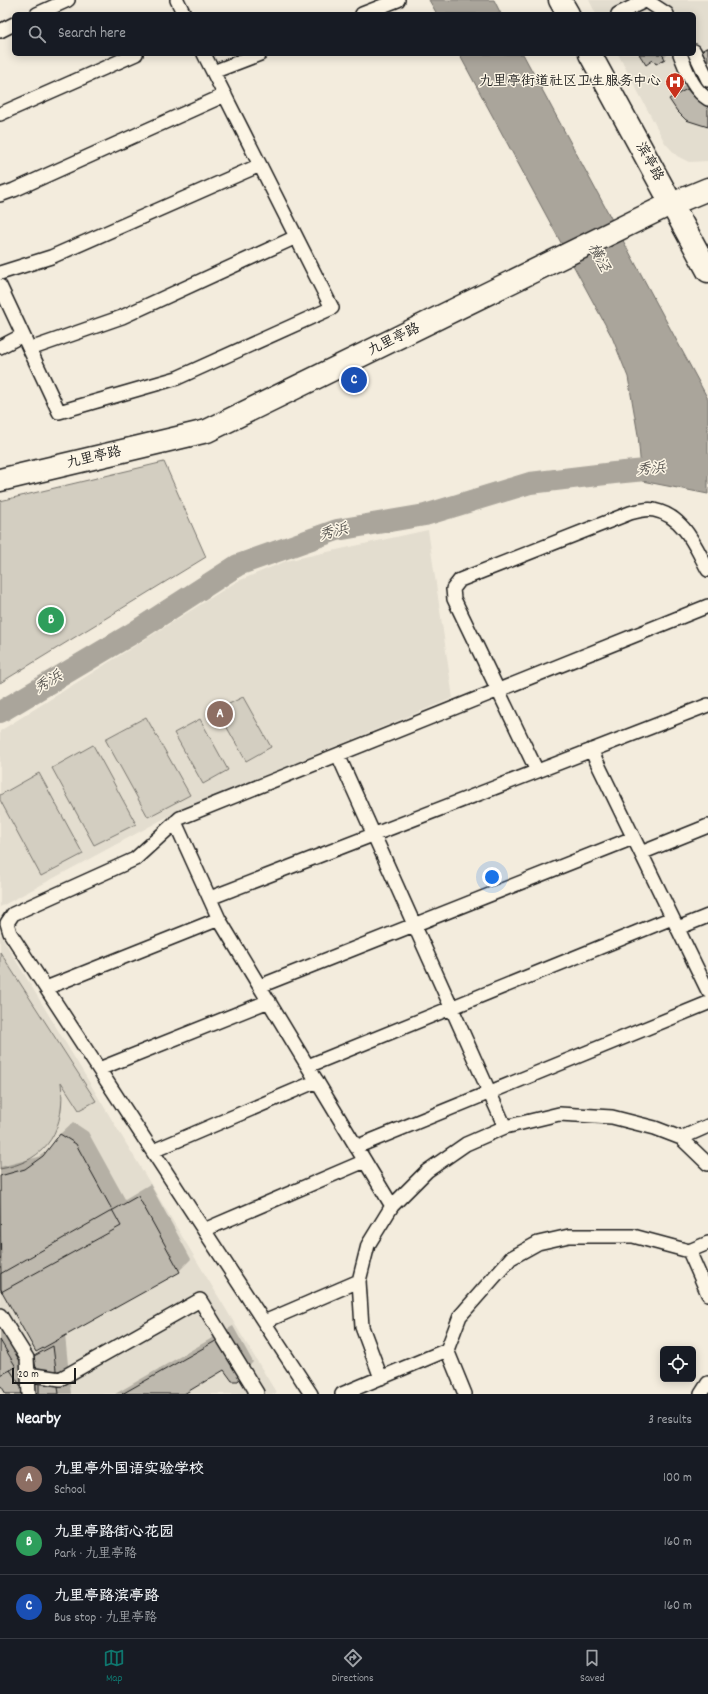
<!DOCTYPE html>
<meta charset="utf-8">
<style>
body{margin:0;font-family:Dekko,"LXGW WenKai TC",sans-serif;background:#242831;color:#f1f3f6}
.controls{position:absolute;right:12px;bottom:12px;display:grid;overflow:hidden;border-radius:6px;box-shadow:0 2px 10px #0003}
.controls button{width:36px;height:36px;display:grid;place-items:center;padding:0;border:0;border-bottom:1px solid #363941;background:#171b24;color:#f1f3f6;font:20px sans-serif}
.scale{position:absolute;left:12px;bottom:10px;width:64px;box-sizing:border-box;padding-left:4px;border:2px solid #1c1c1c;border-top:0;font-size:11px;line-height:14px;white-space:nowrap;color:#1c1c1c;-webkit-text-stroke:3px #fcf5e5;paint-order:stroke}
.you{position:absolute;left:492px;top:877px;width:14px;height:14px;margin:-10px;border:3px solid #fff;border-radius:50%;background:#1a73e8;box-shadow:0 0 0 6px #1a73e833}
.badge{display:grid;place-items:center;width:26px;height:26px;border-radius:50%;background:#0f766e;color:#fff;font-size:13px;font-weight:700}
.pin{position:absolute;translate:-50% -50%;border:2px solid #fff;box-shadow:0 1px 4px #0006}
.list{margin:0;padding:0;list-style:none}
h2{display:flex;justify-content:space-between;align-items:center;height:52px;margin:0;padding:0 16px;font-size:17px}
h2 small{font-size:13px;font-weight:400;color:#9ea1a6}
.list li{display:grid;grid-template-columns:26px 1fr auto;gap:12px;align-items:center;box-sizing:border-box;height:64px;padding:0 16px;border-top:1px solid #363941}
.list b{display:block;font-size:15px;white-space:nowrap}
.list p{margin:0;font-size:13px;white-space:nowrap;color:#9ea1a6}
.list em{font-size:13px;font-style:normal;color:#9ea1a6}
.icon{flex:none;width:22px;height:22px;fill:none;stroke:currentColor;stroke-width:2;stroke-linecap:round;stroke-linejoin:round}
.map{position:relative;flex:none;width:708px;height:1394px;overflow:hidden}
.search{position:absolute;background:#171b24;box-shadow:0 2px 10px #0003;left:12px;right:12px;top:12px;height:44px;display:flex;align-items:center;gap:10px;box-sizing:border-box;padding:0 14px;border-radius:6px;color:#9ea1a6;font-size:15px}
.sheet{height:244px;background:#171b24}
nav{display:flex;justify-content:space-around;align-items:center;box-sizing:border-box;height:56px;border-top:1px solid #363941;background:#171b24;font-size:11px;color:#9ea1a6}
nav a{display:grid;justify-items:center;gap:2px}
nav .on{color:#0f766e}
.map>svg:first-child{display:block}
.built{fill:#e3ddcf}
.green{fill:#d3cec1;stroke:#78756e}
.water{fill:#aaa59b;stroke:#716e68}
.shadow{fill:#0003}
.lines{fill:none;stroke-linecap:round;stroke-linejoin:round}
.canal{stroke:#aaa59b;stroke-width:22}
.building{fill:#beb9ae;stroke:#1c1c1c}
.service-casing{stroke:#1c1c1c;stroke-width:16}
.minor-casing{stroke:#1c1c1c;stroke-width:25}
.tertiary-casing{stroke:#1c1c1c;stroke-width:25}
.service{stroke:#fcf5e5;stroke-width:13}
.minor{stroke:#fcf5e5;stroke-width:22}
.tertiary{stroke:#fcf5e5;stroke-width:22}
.labels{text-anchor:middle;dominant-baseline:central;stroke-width:3;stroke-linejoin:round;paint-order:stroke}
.poi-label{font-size:14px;fill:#1c1c1c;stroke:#fcf5e5;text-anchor:end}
.street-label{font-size:14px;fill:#1c1c1c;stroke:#fcf5e5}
.water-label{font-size:15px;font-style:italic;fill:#55534f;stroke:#fcf5e5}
</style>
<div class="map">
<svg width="708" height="1394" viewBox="0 0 708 1394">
<rect width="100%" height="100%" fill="#f3ecdd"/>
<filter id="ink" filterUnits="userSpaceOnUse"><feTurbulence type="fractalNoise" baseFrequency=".025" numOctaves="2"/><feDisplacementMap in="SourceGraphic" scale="8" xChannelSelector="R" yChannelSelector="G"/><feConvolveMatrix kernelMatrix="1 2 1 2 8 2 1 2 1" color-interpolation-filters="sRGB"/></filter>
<g filter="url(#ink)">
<!-- built -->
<path class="built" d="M589,0H708V161L689,162L677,156L665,143L618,54H694V14H596Z
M428,530L453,698L180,810L0,907V731L236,582L286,561Z
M0,934L277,1394H0Z"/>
<!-- green -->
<path class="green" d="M164,462L206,557L0,683V501Z
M243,697L271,747L246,761L217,710Z
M146,717L190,795L148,817L105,739Z
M200,719L228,770L203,784L174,733Z
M93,745L136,824L94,845L52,768Z
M39,773L83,854L41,876L0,800V795Z
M0,952L96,1101L79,1110L61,1082C66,1127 49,1161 0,1169Z"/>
<!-- water -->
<path class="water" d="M429,0H494L501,14H437Z
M459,54H523L708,399V494L642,481L638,435L628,377L612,337Z"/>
<!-- shadow -->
<path class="shadow" d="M641,54H668L664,58L654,59Z
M708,69V126L670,99L691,78Z
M73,1122L88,1132L125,1199L150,1184L191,1259L179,1271L65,1335L71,1394H7L0,1382V1308L28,1354L23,1359L40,1384L35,1356L45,1346L0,1289V1167L38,1157L50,1149L60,1134Z
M233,1326L253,1362L237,1380L225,1369L182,1394H115Z"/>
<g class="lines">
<!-- canal -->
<path class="canal" d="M0,712L133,633L238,565L337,530L425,515L530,483L614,473L708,464"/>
</g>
<!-- building -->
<path class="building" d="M708,47V66L701,51Z
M639,54H662L665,59L656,64L653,60L646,65Z
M687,89L695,98L708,102V127L686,120L677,111L669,99Z
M60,1134L76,1144L121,1226L1,1292L0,1176L25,1169L43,1156Z
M138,1196L180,1272L36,1352L0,1288V1274Z
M221,1338L241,1377L238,1381H232L224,1370L184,1394H122Z
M0,1340L16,1367L0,1375Z
M53,1346L59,1394H39V1377L35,1364L34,1356Z
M10,1370L26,1394H6L0,1384V1375Z"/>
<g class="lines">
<!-- service casing -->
<g class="service-casing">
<path id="service" d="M177,0L184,14
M647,1L667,14
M37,14L68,0
M362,14L398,0
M618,14L647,0
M0,31L14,24
M694,51L708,80
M680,54C687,71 692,89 708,99
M213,72L260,54
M0,114L136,54
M0,195L14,190L225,95
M0,273L51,257L260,165
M0,286L59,412L177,378L332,308L204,54
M0,347L23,335
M30,349L122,317L296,237
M591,750L708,991
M338,755L505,1127
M537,771L454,599L453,589L460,580L630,513C637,511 647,508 654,510C684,516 695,546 708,570
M175,822L219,919L392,1206
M641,853L708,826
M210,898L708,705
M678,928L708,916
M260,986L633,838
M46,988L219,919
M308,1066L672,918
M99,1069L269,1001
M681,1138L708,1126
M356,1147L708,1003
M153,1151L317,1081
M204,1230L365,1161
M689,1251L708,1243
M0,1315L27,1358L29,1394
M264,1322L359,1281
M28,1374L60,1379L200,1300L257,1393L255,1394
M381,1378L362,1327L359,1281L368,1245L392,1206L427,1171L466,1144L505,1127L559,1114L612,1117L655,1128L681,1138L708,1164
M311,1394L10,933L7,923L13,914L135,859L180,818L708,606
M342,1394L447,1350
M465,1394L447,1350L460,1316L511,1258L538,1243L569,1236H633L689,1251L708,1294
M701,1394L708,1383"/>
</g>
<!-- minor casing -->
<g class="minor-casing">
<path id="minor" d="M560,0L568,14
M590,54L708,271"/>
</g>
<!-- tertiary casing -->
<g class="tertiary-casing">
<path id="tertiary" d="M0,480L207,431L662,208L708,189"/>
</g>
<!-- service -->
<use href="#service" class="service"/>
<!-- minor -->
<use href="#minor" class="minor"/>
<!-- tertiary -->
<use href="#tertiary" class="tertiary"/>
</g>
</g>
<!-- icons -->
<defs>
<g id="hospital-pin" transform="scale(1)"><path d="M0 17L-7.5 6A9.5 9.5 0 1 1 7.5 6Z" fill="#c8321e" stroke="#fcf5e5"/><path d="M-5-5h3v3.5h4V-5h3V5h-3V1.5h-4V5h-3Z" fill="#fff"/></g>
</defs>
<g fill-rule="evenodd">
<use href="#hospital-pin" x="675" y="82"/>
</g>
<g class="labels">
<!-- poi labels -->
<g class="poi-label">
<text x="661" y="82">九里亭街道社区卫生服务中心</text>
</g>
<!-- street labels -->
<g class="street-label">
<text transform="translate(649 162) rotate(61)">滨亭路</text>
<text transform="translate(394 340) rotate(-26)">九里亭路</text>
<text transform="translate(94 458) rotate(-13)">九里亭路</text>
</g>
<!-- water labels -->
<g class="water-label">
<text transform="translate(598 258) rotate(62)">横泾</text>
<text transform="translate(651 470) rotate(-6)">秀浜</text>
<text transform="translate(334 533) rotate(-15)">秀浜</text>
<text transform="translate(49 683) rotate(-31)">秀浜</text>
</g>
</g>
</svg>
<div class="controls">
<button><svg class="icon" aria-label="locate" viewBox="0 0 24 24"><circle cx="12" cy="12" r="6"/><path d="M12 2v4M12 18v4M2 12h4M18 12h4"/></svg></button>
</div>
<div class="scale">20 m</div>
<div class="you"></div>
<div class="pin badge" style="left:220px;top:714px;background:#8d6e63">A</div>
<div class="pin badge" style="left:51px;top:620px;background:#2e9e5b">B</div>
<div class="pin badge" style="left:354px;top:380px;background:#1a4fb4">C</div>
<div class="search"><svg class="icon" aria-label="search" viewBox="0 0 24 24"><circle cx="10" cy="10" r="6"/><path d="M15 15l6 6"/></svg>Search here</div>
</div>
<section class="sheet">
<h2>Nearby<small>3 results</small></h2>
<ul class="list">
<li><span class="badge" style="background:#8d6e63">A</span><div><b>九里亭外国语实验学校</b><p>School</p></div><em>100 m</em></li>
<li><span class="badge" style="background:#2e9e5b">B</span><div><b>九里亭路街心花园</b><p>Park · 九里亭路</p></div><em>160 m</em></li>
<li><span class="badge" style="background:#1a4fb4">C</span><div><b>九里亭路滨亭路</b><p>Bus stop · 九里亭路</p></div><em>160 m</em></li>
</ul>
</section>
<nav>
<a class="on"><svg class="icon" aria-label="map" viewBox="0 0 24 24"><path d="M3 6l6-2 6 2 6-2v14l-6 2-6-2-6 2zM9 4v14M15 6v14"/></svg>Map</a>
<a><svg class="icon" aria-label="directions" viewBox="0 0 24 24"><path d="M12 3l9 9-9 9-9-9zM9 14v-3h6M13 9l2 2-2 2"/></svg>Directions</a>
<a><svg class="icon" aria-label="saved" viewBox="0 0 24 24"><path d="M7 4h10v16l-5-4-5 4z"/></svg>Saved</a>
</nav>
